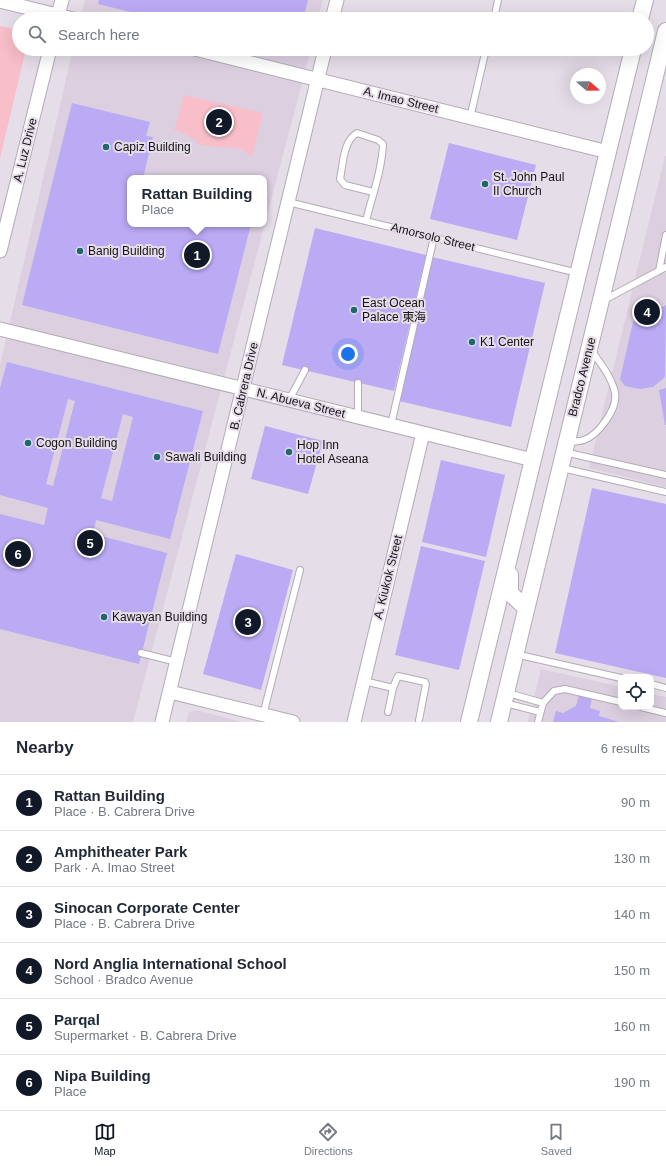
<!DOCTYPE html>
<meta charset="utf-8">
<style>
body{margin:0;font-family:Arial,"Noto Sans SC",sans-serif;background:#f2f2f3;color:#1f2937}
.controls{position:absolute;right:12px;bottom:12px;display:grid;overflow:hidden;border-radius:8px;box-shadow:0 4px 16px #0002}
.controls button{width:36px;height:36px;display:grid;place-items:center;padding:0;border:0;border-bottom:1px solid #e0e1e3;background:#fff;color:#1f2937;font:20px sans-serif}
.compass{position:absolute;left:570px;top:68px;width:36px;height:36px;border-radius:50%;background:#fff;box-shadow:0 4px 16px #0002;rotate:110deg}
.you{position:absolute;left:348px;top:354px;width:14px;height:14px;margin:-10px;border:3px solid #fff;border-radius:50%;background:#1a73e8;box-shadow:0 0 0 6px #1a73e833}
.badge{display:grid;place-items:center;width:26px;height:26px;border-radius:50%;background:#111827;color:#fff;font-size:13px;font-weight:700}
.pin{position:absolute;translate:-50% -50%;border:2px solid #fff;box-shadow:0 1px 4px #0006}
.popup{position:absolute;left:127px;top:175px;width:140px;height:52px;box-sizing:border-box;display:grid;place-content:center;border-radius:8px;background:#fff;filter:drop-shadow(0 1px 3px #0005);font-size:13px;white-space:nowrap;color:#747a83}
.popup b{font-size:15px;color:#1f2937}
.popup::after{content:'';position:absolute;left:50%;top:100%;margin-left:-8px;border:8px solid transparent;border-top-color:#fff}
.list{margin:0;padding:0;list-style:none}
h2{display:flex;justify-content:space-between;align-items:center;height:52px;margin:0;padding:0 16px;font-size:17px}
h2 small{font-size:13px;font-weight:400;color:#747a83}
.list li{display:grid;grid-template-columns:26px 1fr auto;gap:12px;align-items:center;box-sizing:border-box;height:56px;padding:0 16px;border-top:1px solid #e0e1e3}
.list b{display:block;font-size:15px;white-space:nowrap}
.list p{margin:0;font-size:13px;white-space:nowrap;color:#747a83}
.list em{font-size:13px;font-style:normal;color:#747a83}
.icon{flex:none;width:22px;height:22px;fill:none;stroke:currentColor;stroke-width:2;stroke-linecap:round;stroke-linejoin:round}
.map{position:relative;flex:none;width:666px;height:722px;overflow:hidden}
.search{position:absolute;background:#fff;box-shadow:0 4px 16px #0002;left:12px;right:12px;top:12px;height:44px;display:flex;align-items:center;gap:10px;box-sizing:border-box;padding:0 14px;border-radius:22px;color:#747a83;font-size:15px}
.sheet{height:388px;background:#fff}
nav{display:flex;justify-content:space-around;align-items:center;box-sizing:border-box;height:56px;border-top:1px solid #e0e1e3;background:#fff;font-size:11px;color:#747a83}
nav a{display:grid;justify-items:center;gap:2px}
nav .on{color:#111827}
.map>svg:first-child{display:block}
.built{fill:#dccfe0;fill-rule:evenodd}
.green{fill:#f8bec9}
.building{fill:#bbaaf4;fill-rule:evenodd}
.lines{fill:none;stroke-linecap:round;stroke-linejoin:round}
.service-casing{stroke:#b3abb6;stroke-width:8}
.minor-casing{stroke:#b3abb6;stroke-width:15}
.tertiary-casing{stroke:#b3abb6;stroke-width:18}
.service{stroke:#fff;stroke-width:6}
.minor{stroke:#fff;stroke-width:13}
.tertiary{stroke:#fff;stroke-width:16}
.poi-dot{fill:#1d696d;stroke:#e5dde8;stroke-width:1.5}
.labels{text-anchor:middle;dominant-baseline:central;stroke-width:4;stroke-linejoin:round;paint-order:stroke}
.street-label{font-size:12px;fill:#161316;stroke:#e5dde8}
.poi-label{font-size:12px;fill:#161316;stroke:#e5dde8;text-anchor:start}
</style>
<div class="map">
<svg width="666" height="722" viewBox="0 0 666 722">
<rect width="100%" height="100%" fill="#e5dde8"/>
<!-- built -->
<path class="built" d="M85,0H323L318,19H80Z
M73,49H311L133,722H0V365ZM130,178H264V224H130Z
M665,156H666V487L589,468Z
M541,669L621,687V707H651V694L666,697V722H528Z
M194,711H200L241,722H186L189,712Z"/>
<!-- green -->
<path class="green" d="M0,26L19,30V49H26L0,158Z
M184,95L263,113L252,157L242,149L201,145L186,134L174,130Z"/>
<!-- building -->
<path class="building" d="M99,0H308L303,19H159L98,4Z
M279,49H295L294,53Z
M72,103L150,122L146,136L153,137L143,178H130V224H251L218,354L22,305Z
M449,143L536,165L517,240L430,219Z
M315,228L426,255L394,391L282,365Z
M432,257L545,283L511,427L399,401Z
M666,305L665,377L653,387L640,389L625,386L620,379L633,322Z
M7,362L203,411L170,539L96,520L93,534L167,553L139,664L0,629V514L44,525L48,508L0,495V388ZM68,399L75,401L53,486L46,484ZM123,414L133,417L112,501L101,498Z
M666,388V425H665L659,390Z
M265,426L323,441L308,494L251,479Z
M441,460L505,475L486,557L422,542Z
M592,488L666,504V678L555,653Z
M421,546L485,561L459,670L395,655Z
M236,554L293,570L261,690L203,674Z
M579,695L592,698L590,708L600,711L599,716L619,722H553L556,711L563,713L576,706Z"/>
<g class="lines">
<!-- service casing -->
<g class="service-casing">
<path id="service" d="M494,19L498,0
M470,118L486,49
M288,202L578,273
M366,221C372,196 382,170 383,144L378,140L357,133C343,141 343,165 340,179L345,185L373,192
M659,271L666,235
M604,300L666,267
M289,400L305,370
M358,417V383
M391,425L434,237
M568,442C573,441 579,442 584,440C598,435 618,409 615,393C612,377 600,363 591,350
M564,452L666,475
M562,468L666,492
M141,653L177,662
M515,654L621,678
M364,681L393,688
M651,684L666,688
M508,693L543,703
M505,703L540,712
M641,707L666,713
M388,712L393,688L398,676L425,682L426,684L419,720
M263,715L300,570
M538,722L543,703L554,691L565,689L621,702"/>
</g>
<!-- minor casing -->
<g class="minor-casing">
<path id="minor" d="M0,1L73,19
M57,19L62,0
M332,19L337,0
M195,49L608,152
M0,251L50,49
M0,329L533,460
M170,692L293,722
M162,722L325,49
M354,722L423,433"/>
</g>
<!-- tertiary casing -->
<g class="tertiary-casing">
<path id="tertiary" d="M640,19L645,0
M510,575V593L526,608
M469,722L633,49
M499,722L666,31"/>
</g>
<!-- service -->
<use href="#service" class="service"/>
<!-- minor -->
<use href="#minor" class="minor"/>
<!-- tertiary -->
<use href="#tertiary" class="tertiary"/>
</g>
<!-- markers -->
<g class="poi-dot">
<circle cx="106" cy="147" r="4"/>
<circle cx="485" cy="184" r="4"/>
<circle cx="80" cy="251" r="4"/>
<circle cx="354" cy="310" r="4"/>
<circle cx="472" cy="342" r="4"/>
<circle cx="28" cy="443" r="4"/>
<circle cx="289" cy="452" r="4"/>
<circle cx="157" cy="457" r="4"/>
<circle cx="104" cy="617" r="4"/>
</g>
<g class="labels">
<!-- street labels -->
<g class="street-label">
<text transform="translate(401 100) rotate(14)">A. Imao Street</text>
<text transform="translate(25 150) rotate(-76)">A. Luz Drive</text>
<text transform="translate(433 237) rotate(14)">Amorsolo Street</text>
<text transform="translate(582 377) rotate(-76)">Bradco Avenue</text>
<text transform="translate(244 386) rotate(-77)">B. Cabrera Drive</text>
<text transform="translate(301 403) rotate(14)">N. Abueva Street</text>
<text transform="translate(388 577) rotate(-76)">A. Kiukok Street</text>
</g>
<!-- poi labels -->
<g class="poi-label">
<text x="114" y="147">Capiz Building</text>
<text x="493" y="177">St. John Paul<tspan x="493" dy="14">II Church</tspan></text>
<text x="88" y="251">Banig Building</text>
<text x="362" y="303">East Ocean<tspan x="362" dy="14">Palace 東海</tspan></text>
<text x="480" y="342">K1 Center</text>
<text x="36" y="443">Cogon Building</text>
<text x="297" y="445">Hop Inn<tspan x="297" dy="14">Hotel Aseana</tspan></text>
<text x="165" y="457">Sawali Building</text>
<text x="112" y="617">Kawayan Building</text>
</g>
</g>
</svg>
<div class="controls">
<button><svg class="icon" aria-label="locate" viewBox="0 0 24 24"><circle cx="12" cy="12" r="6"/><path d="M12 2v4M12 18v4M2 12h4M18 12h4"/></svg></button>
</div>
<svg class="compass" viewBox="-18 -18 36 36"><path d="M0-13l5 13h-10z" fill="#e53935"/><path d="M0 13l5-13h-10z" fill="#747a83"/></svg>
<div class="you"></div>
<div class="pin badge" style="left:197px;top:255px">1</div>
<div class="popup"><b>Rattan Building</b>Place</div>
<div class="pin badge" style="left:219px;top:122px">2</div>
<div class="pin badge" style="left:248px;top:622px">3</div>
<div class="pin badge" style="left:647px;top:312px">4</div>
<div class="pin badge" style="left:90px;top:543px">5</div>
<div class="pin badge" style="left:18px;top:554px">6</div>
<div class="search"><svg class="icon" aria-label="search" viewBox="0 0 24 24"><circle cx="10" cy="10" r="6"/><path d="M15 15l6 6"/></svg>Search here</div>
</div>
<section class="sheet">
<h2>Nearby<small>6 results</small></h2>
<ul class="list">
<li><span class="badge">1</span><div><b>Rattan Building</b><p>Place · B. Cabrera Drive</p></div><em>90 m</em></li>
<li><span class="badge">2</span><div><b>Amphitheater Park</b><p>Park · A. Imao Street</p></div><em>130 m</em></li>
<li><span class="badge">3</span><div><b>Sinocan Corporate Center</b><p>Place · B. Cabrera Drive</p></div><em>140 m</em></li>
<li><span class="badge">4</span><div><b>Nord Anglia International School</b><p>School · Bradco Avenue</p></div><em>150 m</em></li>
<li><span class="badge">5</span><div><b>Parqal</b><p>Supermarket · B. Cabrera Drive</p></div><em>160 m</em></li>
<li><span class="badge">6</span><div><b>Nipa Building</b><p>Place</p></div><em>190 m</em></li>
</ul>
</section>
<nav>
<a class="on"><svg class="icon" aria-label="map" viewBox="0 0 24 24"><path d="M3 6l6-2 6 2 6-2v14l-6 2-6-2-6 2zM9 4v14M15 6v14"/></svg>Map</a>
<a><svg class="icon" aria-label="directions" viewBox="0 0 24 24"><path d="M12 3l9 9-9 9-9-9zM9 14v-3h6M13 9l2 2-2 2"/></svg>Directions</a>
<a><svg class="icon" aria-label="saved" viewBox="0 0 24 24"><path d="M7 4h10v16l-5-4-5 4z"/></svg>Saved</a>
</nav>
